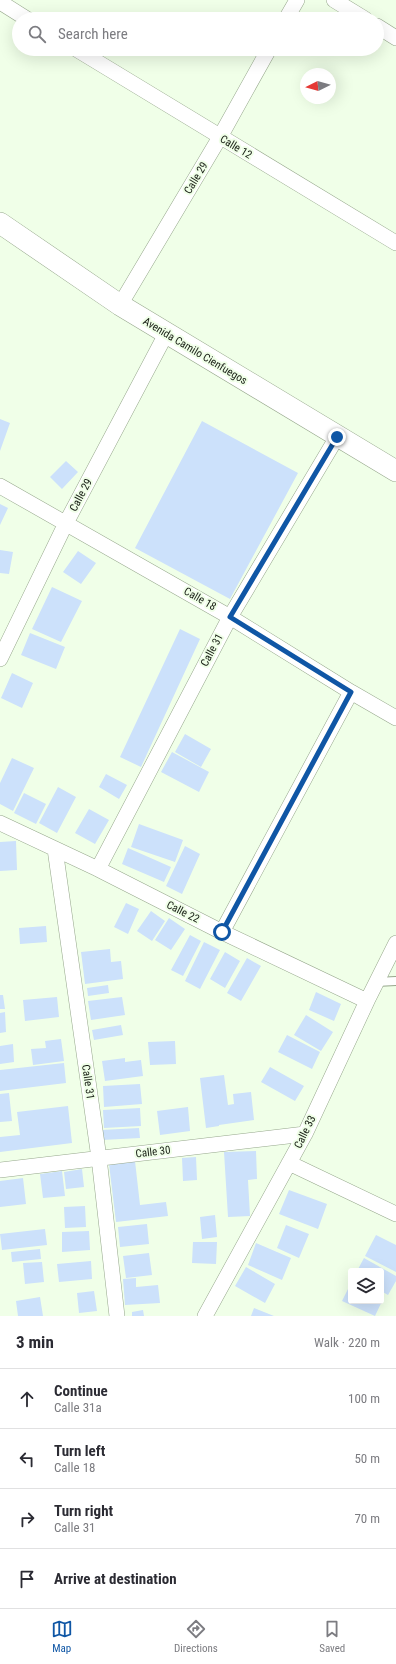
<!DOCTYPE html>
<meta charset="utf-8">
<style>
body{margin:0;font-family:"Roboto Condensed",sans-serif;background:#f2f2f3;color:#2b2b33}
.controls{position:absolute;right:12px;bottom:12px;display:grid;overflow:hidden;border-radius:4px;box-shadow:0 4px 16px #0002}
.controls button{width:36px;height:36px;display:grid;place-items:center;padding:0;border:0;border-bottom:1px solid #e1e1e2;background:#fff;color:#2b2b33;font:20px sans-serif}
.compass{position:absolute;left:300px;top:68px;width:36px;height:36px;border-radius:50%;background:#fff;box-shadow:0 4px 16px #0002;rotate:265deg}
.stop{position:absolute;width:12px;height:12px;margin:-9px;border:3px solid #0f56a5;border-radius:50%;background:#fff}
.stop.end{background:#0f56a5;border-color:#fff;box-shadow:0 1px 4px #0008}
.list{margin:0;padding:0;list-style:none}
h2{display:flex;justify-content:space-between;align-items:center;height:52px;margin:0;padding:0 16px;font-size:17px}
h2 small{font-size:13px;font-weight:400;color:#7c7c81}
.list li{display:grid;grid-template-columns:26px 1fr auto;gap:12px;align-items:center;box-sizing:border-box;height:60px;padding:0 16px;border-top:1px solid #e1e1e2}
.list b{display:block;font-size:15px;white-space:nowrap}
.list p{margin:0;font-size:13px;white-space:nowrap;color:#7c7c81}
.list em{font-size:13px;font-style:normal;color:#7c7c81}
.icon{flex:none;width:22px;height:22px;fill:none;stroke:currentColor;stroke-width:2;stroke-linecap:round;stroke-linejoin:round}
.map{position:relative;flex:none;width:396px;height:1316px;overflow:hidden}
.search{position:absolute;background:#fff;box-shadow:0 4px 16px #0002;left:12px;right:12px;top:12px;height:44px;display:flex;align-items:center;gap:10px;box-sizing:border-box;padding:0 14px;border-radius:22px;color:#7c7c81;font-size:15px}
.sheet{height:292px;background:#fff}
nav{display:flex;justify-content:space-around;align-items:center;box-sizing:border-box;height:56px;border-top:1px solid #e1e1e2;background:#fff;font-size:11px;color:#7c7c81}
nav a{display:grid;justify-items:center;gap:2px}
nav .on{color:#0f56a5}
.map>svg:first-child{display:block}
.building{fill:#cce1fb}
.lines{fill:none;stroke-linecap:round;stroke-linejoin:round}
.lane-casing{stroke:#96a78c;stroke-width:10}
.street-casing{stroke:#96a78c;stroke-width:16}
.secondary-casing{stroke:#96a78c;stroke-width:22}
.lane{stroke:#fff;stroke-width:8}
.street{stroke:#fff;stroke-width:15}
.secondary{stroke:#fff;stroke-width:21}
.route{stroke:#0f56a5;stroke-width:5}
.labels{text-anchor:middle;dominant-baseline:central;stroke-width:4;stroke-linejoin:round;paint-order:stroke}
.street-label{font-size:11px;fill:#151c12;stroke:#f0ffe8}
</style>
<div class="map">
<svg width="396" height="1316" viewBox="0 0 396 1316">
<rect width="100%" height="100%" fill="#f0ffe8"/>
<!-- building -->
<path class="building" d="M0,419L10,423L0,451Z
M202,421L298,473L230,599L135,548Z
M66,461L78,472L62,489L50,477Z
M0,504L8,508L0,525Z
M0,550L13,552L9,574L0,573Z
M78,551L96,563L81,584L63,572Z
M52,587L82,601L61,642L32,629Z
M180,629L200,639L141,767L120,757Z
M30,633L65,647L56,669L21,655Z
M12,673L33,683L22,708L1,698Z
M185,734L211,749L201,767L175,752Z
M172,752L209,772L199,792L161,772Z
M12,758L34,768L13,811L0,804V783Z
M106,774L127,785L119,799L99,787Z
M58,787L76,797L57,833L39,823Z
M24,793L46,804L36,824L14,813Z
M89,809L109,820L95,844L75,833Z
M139,824L183,840L175,862L131,847Z
M16,841L17,870L0,871V842Z
M185,846L200,854L182,894L166,886Z
M128,848L171,867L164,882L122,864Z
M126,903L139,909L128,934L114,927Z
M151,911L165,921L152,941L137,931Z
M169,918L185,929L171,950L155,940Z
M46,926L47,942L20,944L19,928Z
M190,935L201,941L183,976L171,970Z
M204,942L220,950L200,989L185,981Z
M110,949L111,962L121,961L123,979L85,984L81,952Z
M225,952L240,961L225,988L210,979Z
M247,958L261,966L241,1001L227,993Z
M108,985L109,993L88,996L87,988Z
M316,992L341,1004L334,1021L309,1010Z
M0,995H3L5,1009H0Z
M57,997L59,1017L25,1021L23,1000Z
M122,997L125,1015L91,1020L88,1001Z
M5,1012L6,1032L0,1033V1013Z
M306,1015L333,1032L321,1051L294,1035Z
M121,1025L123,1035L94,1040L92,1030Z
M287,1035L320,1052L312,1069L278,1052Z
M61,1039L64,1061L33,1065L31,1049L46,1048L45,1041Z
M175,1041L176,1064L150,1065L148,1042Z
M13,1044L14,1062L0,1064V1046Z
M125,1058V1062L141,1060L143,1076L105,1081L102,1061Z
M64,1063L66,1083L0,1091V1070Z
M270,1067L304,1086L295,1101L261,1082Z
M224,1075L228,1105L234,1104L233,1094L251,1092L254,1120L219,1125V1126L206,1128L200,1078Z
M140,1084L142,1104L104,1107L103,1086Z
M9,1093L12,1121L0,1122V1094Z
M68,1106L72,1143L0,1152V1137L20,1135L17,1112Z
M188,1107L190,1131L160,1135L157,1111Z
M140,1108L141,1126L104,1128L103,1110Z
M139,1128L140,1138L102,1140L101,1130Z
M256,1151L257,1179L248,1180L250,1216L228,1217L224,1152Z
M196,1157L197,1180L183,1181L182,1158Z
M135,1161L140,1205L166,1202L168,1216L116,1222L109,1164Z
M82,1169L84,1187L66,1189L64,1172Z
M62,1171L65,1196L43,1198L40,1174Z
M23,1178L26,1204L0,1207V1181Z
M289,1190L327,1204L318,1229L279,1214Z
M85,1206L86,1227L65,1228L64,1207Z
M215,1215L217,1237L202,1239L200,1217Z
M147,1224L149,1244L120,1247L118,1227Z
M286,1225L309,1234L299,1258L277,1248Z
M45,1229L47,1245L2,1250L0,1234Z
M89,1231L90,1250L62,1252V1232Z
M376,1235L396,1245V1272L365,1256Z
M193,1242H217L216,1264L192,1263Z
M256,1243L291,1258L282,1280L248,1265Z
M40,1249L41,1259L12,1262L11,1252Z
M149,1253L152,1275L126,1278L123,1256Z
M364,1258L396,1276V1281L388,1295L381,1291V1271H357Z
M91,1261L92,1279L59,1282L57,1264Z
M42,1262L44,1282L25,1284L23,1263Z
M246,1267L275,1284L265,1303L235,1286Z
M136,1278V1287L158,1285L160,1303L125,1305L123,1279Z
M351,1283V1301H381V1296L384,1297L375,1316L342,1301Z
M94,1291L97,1311L79,1313L77,1293Z
M40,1297L43,1316H18L16,1301Z
M254,1308L274,1316H251Z
M143,1310L144,1316H132V1312Z"/>
<g class="lines">
<!-- lane casing -->
<g class="lane-casing">
<path id="lane" d="M376,982L396,981"/>
</g>
<!-- street casing -->
<g class="street-casing">
<path id="street" d="M334,0L365,19
M0,2L27,19
M286,19L297,0
M377,26L396,38
M76,49L396,243
M120,305L220,137L269,49
M0,486L230,617L351,692L396,718
M0,659L66,523L166,334
M0,823L98,869L222,932L367,1001
M55,849L99,1158L117,1316
M98,869L230,617L337,437
M222,932L351,692
M289,1163L396,1214
M0,1170L305,1134
M205,1316L305,1134L367,1001L396,943"/>
</g>
<!-- secondary casing -->
<g class="secondary-casing">
<path id="secondary" d="M0,223L120,305L396,471"/>
</g>
<!-- lane -->
<use href="#lane" class="lane"/>
<!-- street -->
<use href="#street" class="street"/>
<!-- secondary -->
<use href="#secondary" class="secondary"/>
</g>
<g class="lines">
<!-- route -->
<path class="route" d="M222,932L351,692L230,617L337,437"/>
</g>
<g class="labels">
<!-- street labels -->
<g class="street-label">
<text transform="translate(236 147) rotate(31)">Calle 12</text>
<text transform="translate(196 178) rotate(-59)">Calle 29</text>
<text transform="translate(195 351) rotate(31)">Avenida Camilo Cienfuegos</text>
<text transform="translate(81 495) rotate(-62)">Calle 29</text>
<text transform="translate(200 599) rotate(30)">Calle 18</text>
<text transform="translate(212 650) rotate(-62)">Calle 31</text>
<text transform="translate(183 912) rotate(27)">Calle 22</text>
<text transform="translate(88 1082) rotate(82)">Calle 31</text>
<text transform="translate(305 1132) rotate(-64)">Calle 33</text>
<text transform="translate(153 1152) rotate(-7)">Calle 30</text>
</g>
</g>
</svg>
<div class="controls">
<button><svg class="icon" aria-label="layers" viewBox="0 0 24 24"><path d="M12 4l9 5-9 5-9-5zM3 14l9 5 9-5"/></svg></button>
</div>
<svg class="compass" viewBox="-18 -18 36 36"><path d="M0-13l5 13h-10z" fill="#e53935"/><path d="M0 13l5-13h-10z" fill="#7c7c81"/></svg>
<div class="stop" style="left:222px;top:932px"></div>
<div class="stop end" style="left:337px;top:437px"></div>
<div class="search"><svg class="icon" aria-label="search" viewBox="0 0 24 24"><circle cx="10" cy="10" r="6"/><path d="M15 15l6 6"/></svg>Search here</div>
</div>
<section class="sheet">
<h2>3 min<small>Walk · 220 m</small></h2>
<ul class="list">
<li><svg class="icon" aria-label="ahead" viewBox="0 0 24 24"><path d="M12 20V5M6 11l6-6 6 6"/></svg><div><b>Continue</b><p>Calle 31a</p></div><em>100 m</em></li>
<li><svg class="icon" aria-label="left" viewBox="0 0 24 24"><path d="M17 20v-9H6M10 6l-5 5 5 5"/></svg><div><b>Turn left</b><p>Calle 18</p></div><em>50 m</em></li>
<li><svg class="icon" aria-label="right" viewBox="0 0 24 24"><path d="M7 20v-9h11M14 6l5 5-5 5"/></svg><div><b>Turn right</b><p>Calle 31</p></div><em>70 m</em></li>
<li><svg class="icon" aria-label="arrive" viewBox="0 0 24 24"><path d="M6 21V4h12l-3 4 3 4H6"/></svg><div><b>Arrive at destination</b></div></li>
</ul>
</section>
<nav>
<a class="on"><svg class="icon" aria-label="map" viewBox="0 0 24 24"><path d="M3 6l6-2 6 2 6-2v14l-6 2-6-2-6 2zM9 4v14M15 6v14"/></svg>Map</a>
<a><svg class="icon" aria-label="directions" viewBox="0 0 24 24"><path d="M12 3l9 9-9 9-9-9zM9 14v-3h6M13 9l2 2-2 2"/></svg>Directions</a>
<a><svg class="icon" aria-label="saved" viewBox="0 0 24 24"><path d="M7 4h10v16l-5-4-5 4z"/></svg>Saved</a>
</nav>
